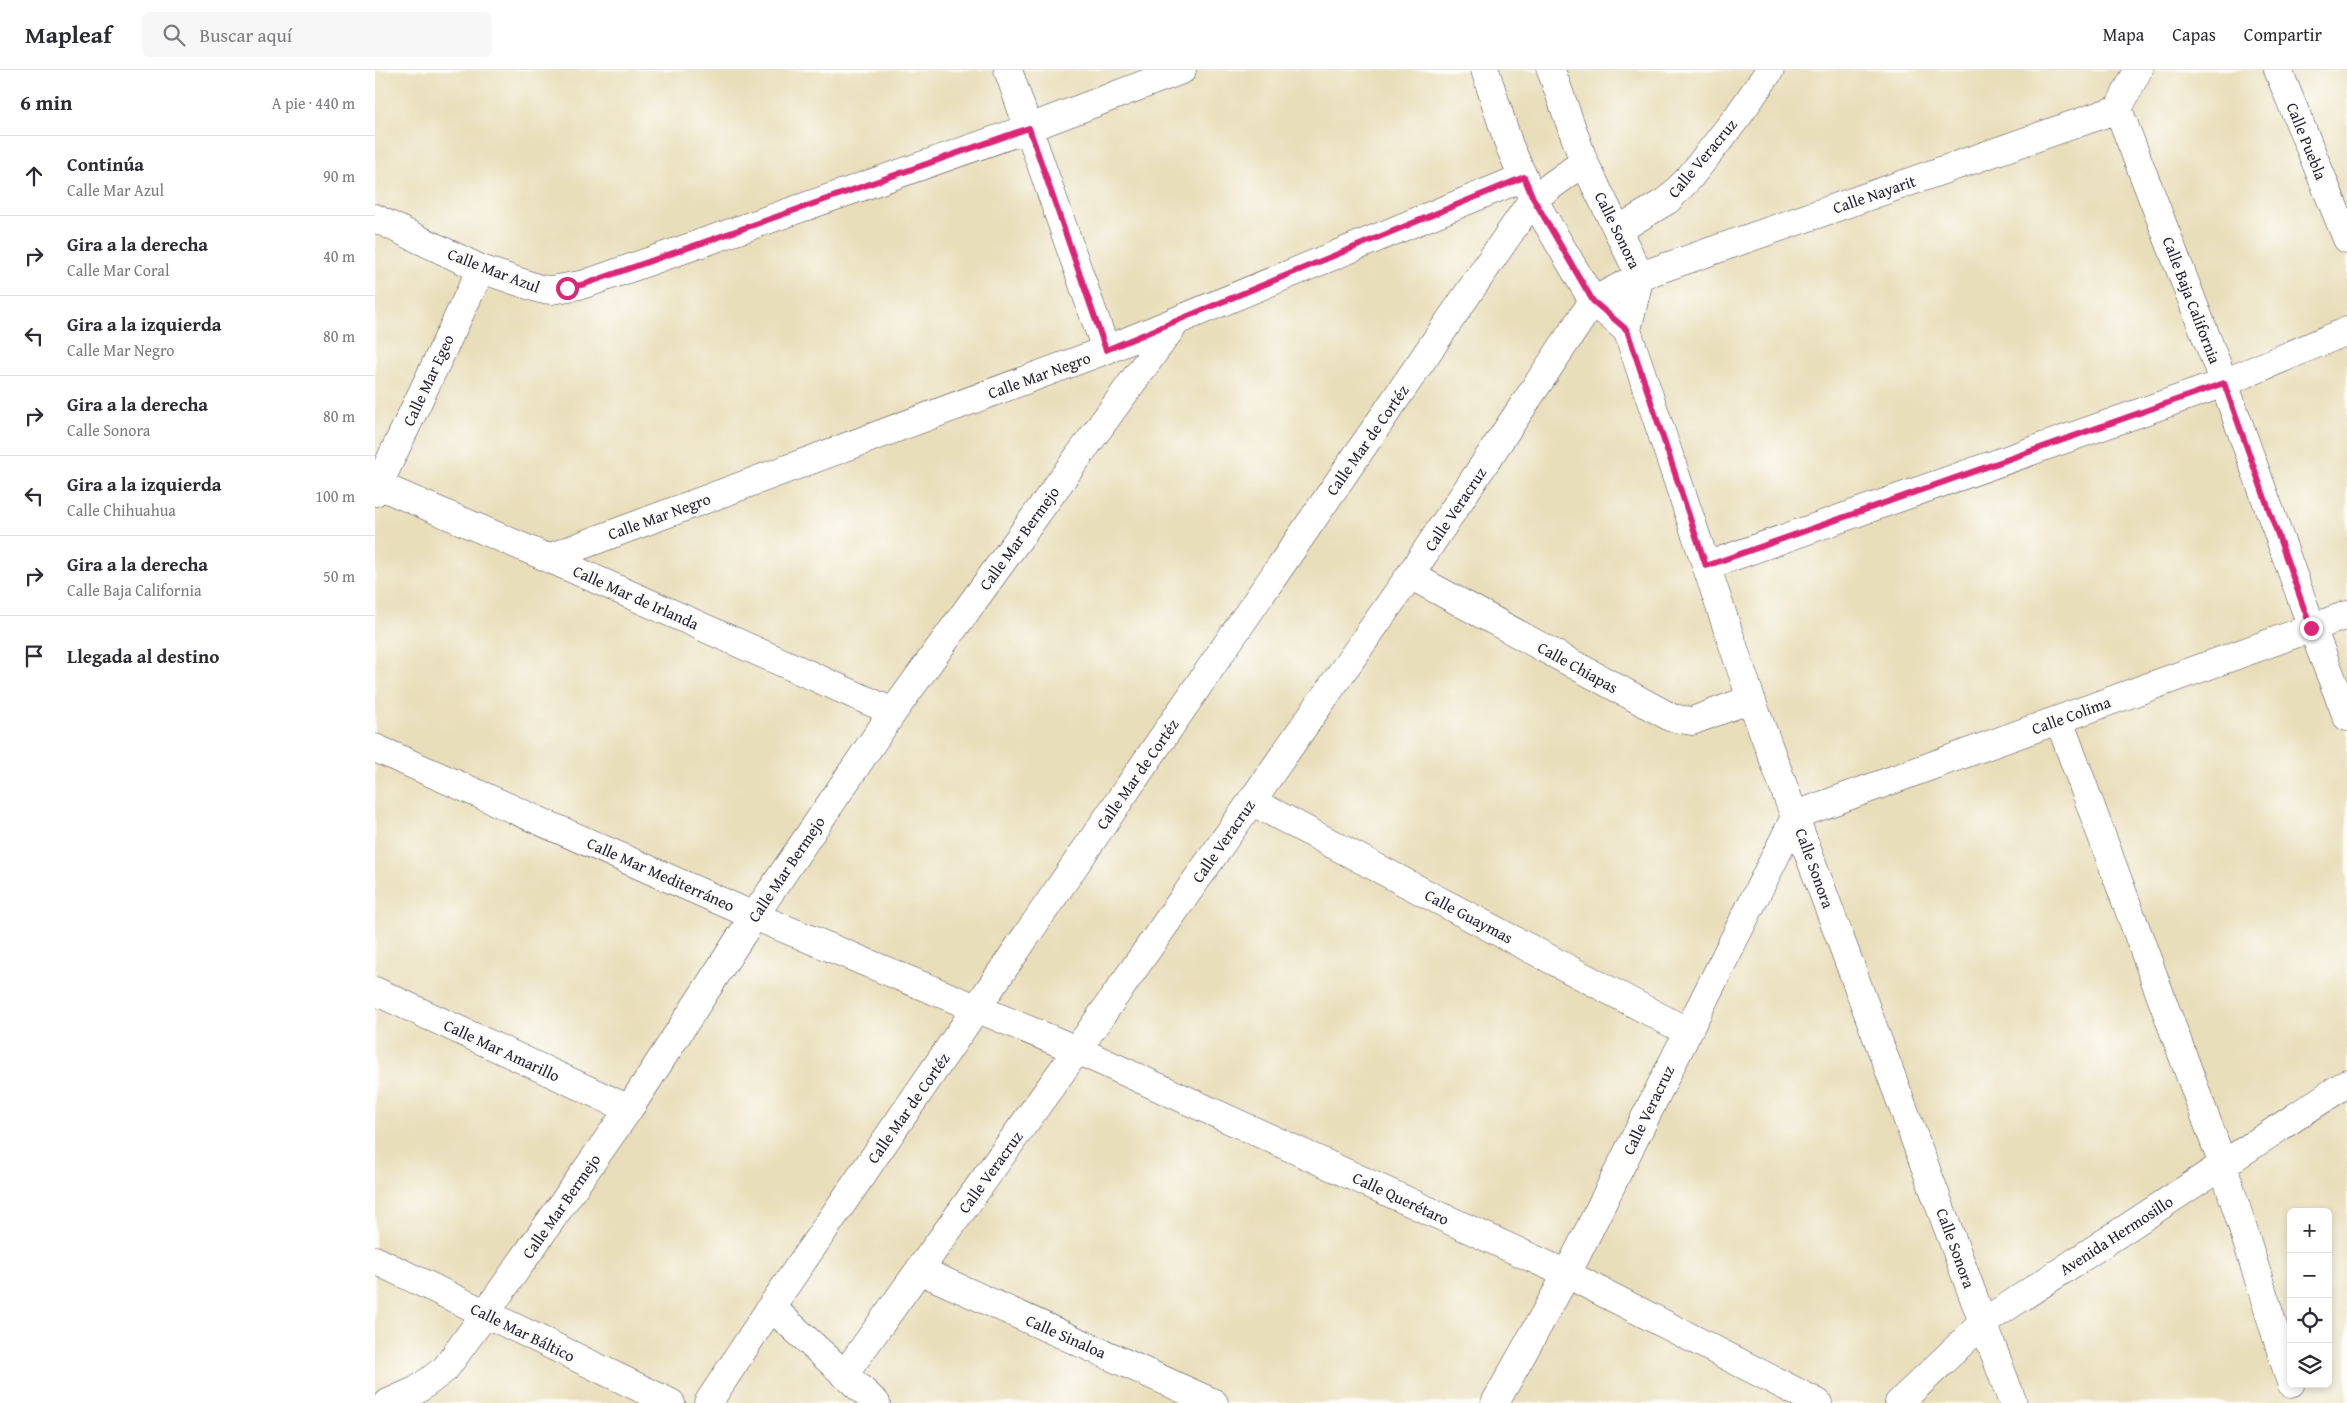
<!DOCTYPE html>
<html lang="es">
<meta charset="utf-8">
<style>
body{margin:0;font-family:"Gentium Book Plus",serif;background:#f7f7f7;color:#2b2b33}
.controls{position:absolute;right:15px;bottom:15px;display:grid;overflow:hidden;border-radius:8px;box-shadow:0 2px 8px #0003}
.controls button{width:45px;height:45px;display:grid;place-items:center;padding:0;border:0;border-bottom:1px solid #e1e1e2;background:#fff;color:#2b2b33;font:25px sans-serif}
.stop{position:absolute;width:15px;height:15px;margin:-11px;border:4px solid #db2777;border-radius:50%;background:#fff}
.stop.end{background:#db2777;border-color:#fff;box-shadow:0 1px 5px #0008}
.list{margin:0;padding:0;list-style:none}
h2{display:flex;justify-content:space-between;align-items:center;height:65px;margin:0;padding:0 20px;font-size:21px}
h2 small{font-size:16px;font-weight:400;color:#7c7c81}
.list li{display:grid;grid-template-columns:32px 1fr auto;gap:15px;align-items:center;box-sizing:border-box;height:80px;padding:0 20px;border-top:1px solid #e1e1e2}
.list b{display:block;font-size:19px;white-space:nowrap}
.list p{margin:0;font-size:16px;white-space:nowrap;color:#7c7c81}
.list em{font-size:16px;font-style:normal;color:#7c7c81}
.icon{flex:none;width:28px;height:28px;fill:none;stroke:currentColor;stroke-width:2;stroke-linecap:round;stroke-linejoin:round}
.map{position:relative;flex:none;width:1972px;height:1333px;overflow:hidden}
header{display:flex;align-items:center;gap:30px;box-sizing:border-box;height:70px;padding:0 25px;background:#fff;border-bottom:1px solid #e1e1e2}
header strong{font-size:24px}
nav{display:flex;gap:28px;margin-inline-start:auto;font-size:18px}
.search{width:350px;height:45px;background:#f7f7f7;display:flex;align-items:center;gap:12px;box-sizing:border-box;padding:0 18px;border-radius:8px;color:#7c7c81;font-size:19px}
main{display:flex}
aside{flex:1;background:#fff}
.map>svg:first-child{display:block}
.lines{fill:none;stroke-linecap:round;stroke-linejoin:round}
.minor-casing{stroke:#403e4e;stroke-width:29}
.tertiary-casing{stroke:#403e4e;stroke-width:29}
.minor{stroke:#fff;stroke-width:28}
.tertiary{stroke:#fff;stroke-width:28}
.route{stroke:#db2777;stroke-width:6}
.labels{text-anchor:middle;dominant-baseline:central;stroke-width:4;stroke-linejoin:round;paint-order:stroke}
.street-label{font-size:16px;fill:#22223b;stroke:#fdfcf7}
</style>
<header>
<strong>Mapleaf</strong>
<div class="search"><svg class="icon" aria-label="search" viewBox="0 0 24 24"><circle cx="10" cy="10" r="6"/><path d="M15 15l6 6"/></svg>Buscar aquí</div>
<nav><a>Mapa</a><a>Capas</a><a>Compartir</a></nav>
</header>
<main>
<aside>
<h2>6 min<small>A pie · 440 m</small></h2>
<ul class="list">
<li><svg class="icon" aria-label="ahead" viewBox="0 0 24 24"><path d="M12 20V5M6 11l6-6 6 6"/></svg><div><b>Continúa</b><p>Calle Mar Azul</p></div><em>90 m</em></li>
<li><svg class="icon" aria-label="right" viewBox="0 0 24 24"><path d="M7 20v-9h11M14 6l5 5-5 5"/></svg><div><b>Gira a la derecha</b><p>Calle Mar Coral</p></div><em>40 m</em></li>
<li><svg class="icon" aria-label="left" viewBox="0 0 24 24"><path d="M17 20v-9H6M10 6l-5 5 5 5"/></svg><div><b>Gira a la izquierda</b><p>Calle Mar Negro</p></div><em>80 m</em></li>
<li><svg class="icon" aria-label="right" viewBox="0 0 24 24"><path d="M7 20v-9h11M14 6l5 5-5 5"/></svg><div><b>Gira a la derecha</b><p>Calle Sonora</p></div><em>80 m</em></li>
<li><svg class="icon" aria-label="left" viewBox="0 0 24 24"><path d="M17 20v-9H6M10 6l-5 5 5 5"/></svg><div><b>Gira a la izquierda</b><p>Calle Chihuahua</p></div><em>100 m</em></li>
<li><svg class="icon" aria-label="right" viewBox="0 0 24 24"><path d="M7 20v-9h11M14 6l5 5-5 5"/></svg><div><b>Gira a la derecha</b><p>Calle Baja California</p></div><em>50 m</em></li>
<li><svg class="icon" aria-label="arrive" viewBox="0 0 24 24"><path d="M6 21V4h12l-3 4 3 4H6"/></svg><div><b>Llegada al destino</b></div></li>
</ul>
</aside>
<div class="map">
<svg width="1972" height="1333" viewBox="0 0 1972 1333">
<rect width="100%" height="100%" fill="#fdfcf7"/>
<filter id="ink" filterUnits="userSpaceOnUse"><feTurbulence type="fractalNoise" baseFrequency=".02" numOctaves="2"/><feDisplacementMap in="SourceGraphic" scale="10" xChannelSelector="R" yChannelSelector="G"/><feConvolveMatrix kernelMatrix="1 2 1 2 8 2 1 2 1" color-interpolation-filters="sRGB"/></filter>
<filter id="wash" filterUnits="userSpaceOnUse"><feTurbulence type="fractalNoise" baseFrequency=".0096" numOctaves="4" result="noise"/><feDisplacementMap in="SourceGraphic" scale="20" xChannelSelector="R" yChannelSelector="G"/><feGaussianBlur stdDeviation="1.12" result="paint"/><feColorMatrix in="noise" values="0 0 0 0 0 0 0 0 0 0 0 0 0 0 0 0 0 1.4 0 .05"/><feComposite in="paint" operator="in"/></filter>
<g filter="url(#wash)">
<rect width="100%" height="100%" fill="#e9deba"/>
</g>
<g filter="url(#ink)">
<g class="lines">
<!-- minor casing -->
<g class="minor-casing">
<path id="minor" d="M633,0L731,280
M1903,0L1972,169
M1743,39L1849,313L1937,558L1972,647
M1209,92L1265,206L1252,260
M1158,129L1218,231L1252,260L1376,629L1638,1333
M0,148L106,199L165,219L177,220L210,214L654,58L807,0
M1243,160L1293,130L1315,107L1363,46L1395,0
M3,415L173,488L518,642
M0,422L106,199
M173,488L731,280L1149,107
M1331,496L1849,313L1972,261
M1035,505L1297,648L1317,651L1376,629
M1684,650L1848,1095L1916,1313
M0,678L379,846L702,980L1192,1204L1443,1333
M876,731L1311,961
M0,921L254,1039
M0,1190L296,1333
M544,1200L839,1333
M396,1237L501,1333
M469,1305L702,980L1035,505L1218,231L1265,206L1743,39L1763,0
M13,1333L42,1320L70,1299L110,1244L254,1039L379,846L518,642L801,252
M1120,1333L1192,1204L1421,745L1972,545
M1524,1333L1609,1252L1972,1013"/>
</g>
<!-- tertiary casing -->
<g class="tertiary-casing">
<path id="tertiary" d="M1110,0L1134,75L1158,129
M333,1333L396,1237L1158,129L1209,92L1176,0"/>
</g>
<!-- minor -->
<use href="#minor" class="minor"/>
<!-- tertiary -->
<use href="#tertiary" class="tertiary"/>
</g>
</g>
<g class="lines" filter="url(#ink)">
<!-- route -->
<path class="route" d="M192,218L210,214L654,58L731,280L1149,107L1158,128L1218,231L1252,260L1331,496L1849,313L1936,558"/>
</g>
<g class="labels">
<!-- street labels -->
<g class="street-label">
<text transform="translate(1932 71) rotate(68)">Calle Puebla</text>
<text transform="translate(1327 88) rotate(-50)">Calle Veracruz</text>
<text transform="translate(1499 124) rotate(-19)">Calle Nayarit</text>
<text transform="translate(1243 160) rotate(64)">Calle Sonora</text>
<text transform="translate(119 200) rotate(21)">Calle Mar Azul</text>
<text transform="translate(1817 230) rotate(69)">Calle Baja California</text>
<text transform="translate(664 305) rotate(-20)">Calle Mar Negro</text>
<text transform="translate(53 310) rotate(-65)">Calle Mar Egeo</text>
<text transform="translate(992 370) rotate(-55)">Calle Mar de Cortéz</text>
<text transform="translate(1080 439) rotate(-56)">Calle Veracruz</text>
<text transform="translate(284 446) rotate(-20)">Calle Mar Negro</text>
<text transform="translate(644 468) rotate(-54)">Calle Mar Bermejo</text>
<text transform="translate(261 527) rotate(24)">Calle Mar de Irlanda</text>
<text transform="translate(1203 597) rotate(29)">Calle Chiapas</text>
<text transform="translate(1696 645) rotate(-20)">Calle Colima</text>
<text transform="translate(762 704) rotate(-55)">Calle Mar de Cortéz</text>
<text transform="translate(848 771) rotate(-55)">Calle Veracruz</text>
<text transform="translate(1440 798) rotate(70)">Calle Sonora</text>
<text transform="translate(411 799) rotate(-56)">Calle Mar Bermejo</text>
<text transform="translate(286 804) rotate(24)">Calle Mar Mediterráneo</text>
<text transform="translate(1094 846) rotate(28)">Calle Guaymas</text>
<text transform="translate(127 980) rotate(25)">Calle Mar Amarillo</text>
<text transform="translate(533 1038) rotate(-55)">Calle Mar de Cortéz</text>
<text transform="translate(1273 1040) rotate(-64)">Calle Veracruz</text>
<text transform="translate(615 1102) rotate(-54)">Calle Veracruz</text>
<text transform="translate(1026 1128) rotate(25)">Calle Querétaro</text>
<text transform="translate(186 1136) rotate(-55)">Calle Mar Bermejo</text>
<text transform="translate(1741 1165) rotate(-33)">Avenida Hermosillo</text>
<text transform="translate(1581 1178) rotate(70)">Calle Sonora</text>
<text transform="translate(148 1262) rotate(26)">Calle Mar Báltico</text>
<text transform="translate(691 1266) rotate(24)">Calle Sinaloa</text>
</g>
</g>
</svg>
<div class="controls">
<button>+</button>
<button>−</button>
<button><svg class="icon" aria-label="locate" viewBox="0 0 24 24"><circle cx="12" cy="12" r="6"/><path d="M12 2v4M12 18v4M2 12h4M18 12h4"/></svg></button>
<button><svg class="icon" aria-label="layers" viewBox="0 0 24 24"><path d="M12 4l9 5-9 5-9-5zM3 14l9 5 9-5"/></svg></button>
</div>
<div class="stop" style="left:192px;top:218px"></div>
<div class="stop end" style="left:1936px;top:558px"></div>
</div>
</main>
